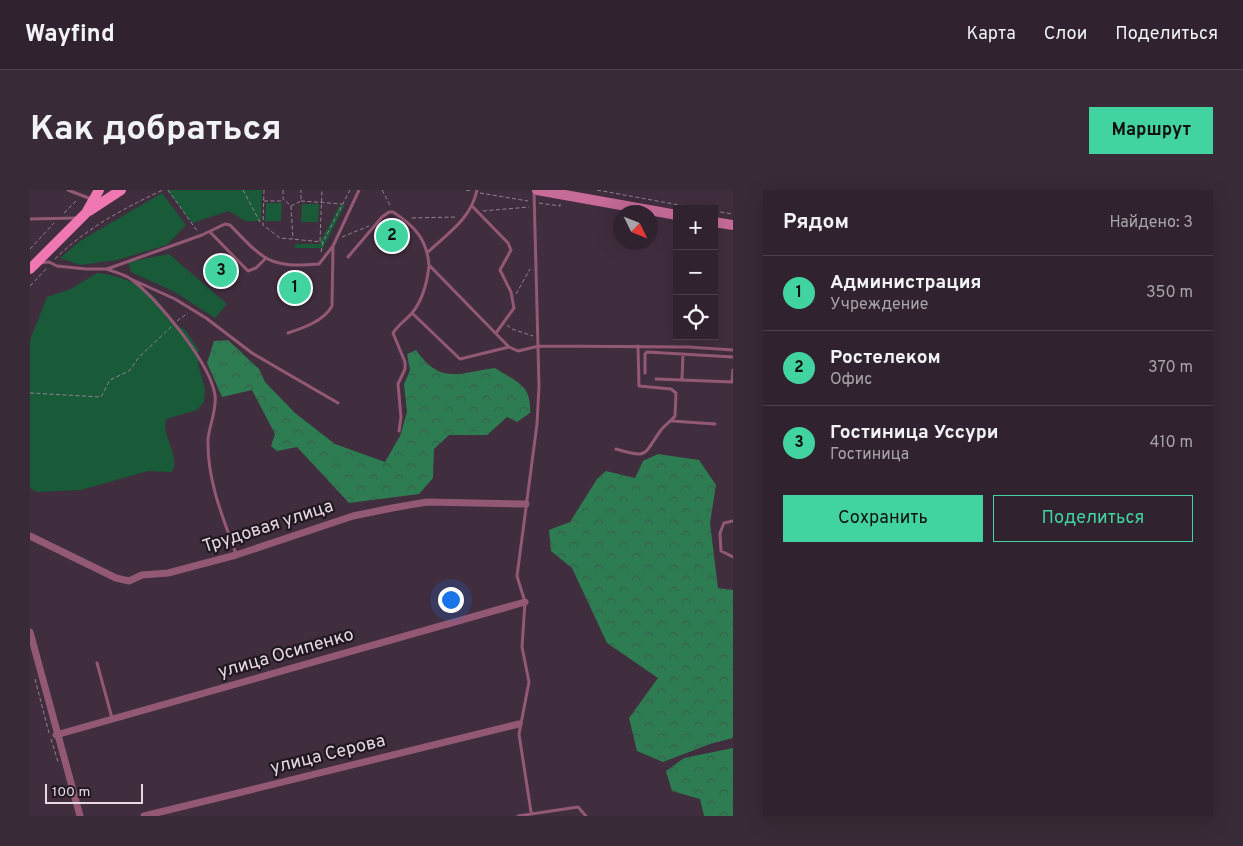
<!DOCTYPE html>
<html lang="ru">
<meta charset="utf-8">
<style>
body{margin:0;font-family:Overpass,sans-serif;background:#382a36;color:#f1f3f6}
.controls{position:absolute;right:15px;top:15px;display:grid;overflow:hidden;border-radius:0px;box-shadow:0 5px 20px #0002}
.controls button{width:45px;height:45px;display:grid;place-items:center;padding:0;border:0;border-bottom:1px solid #4b3f4a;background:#30222e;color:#f1f3f6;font:25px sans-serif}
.compass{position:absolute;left:583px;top:15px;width:45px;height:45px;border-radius:50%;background:#30222e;box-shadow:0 5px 20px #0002;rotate:133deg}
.scale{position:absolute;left:15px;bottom:12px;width:98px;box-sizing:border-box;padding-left:5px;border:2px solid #e6d9e4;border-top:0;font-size:14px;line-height:18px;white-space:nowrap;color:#e6d9e4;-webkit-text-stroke:4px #211820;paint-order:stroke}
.you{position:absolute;left:420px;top:409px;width:18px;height:18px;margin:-12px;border:4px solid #fff;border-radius:50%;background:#1a73e8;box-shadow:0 0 0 8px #1a73e833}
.badge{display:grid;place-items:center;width:32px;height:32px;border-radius:50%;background:#42d4a0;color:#111;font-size:16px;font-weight:700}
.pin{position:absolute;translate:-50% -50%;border:2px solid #fff;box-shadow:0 1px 5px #0006}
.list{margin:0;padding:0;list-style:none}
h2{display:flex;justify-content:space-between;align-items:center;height:65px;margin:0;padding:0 20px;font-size:21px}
h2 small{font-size:16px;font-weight:400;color:#a8a4aa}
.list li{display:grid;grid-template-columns:32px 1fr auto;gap:15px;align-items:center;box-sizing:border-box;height:75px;padding:0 20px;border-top:1px solid #4b3f4a}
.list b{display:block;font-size:19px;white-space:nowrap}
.list p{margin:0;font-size:16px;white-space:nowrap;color:#a8a4aa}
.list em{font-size:16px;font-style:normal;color:#a8a4aa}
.actions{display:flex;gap:10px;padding:15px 20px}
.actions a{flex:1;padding:11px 0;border:1px solid #42d4a0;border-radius:0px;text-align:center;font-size:18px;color:#42d4a0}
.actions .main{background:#42d4a0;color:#111}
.icon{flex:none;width:28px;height:28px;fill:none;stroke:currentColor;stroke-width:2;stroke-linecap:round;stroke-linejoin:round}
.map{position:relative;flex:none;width:703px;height:626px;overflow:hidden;border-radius:0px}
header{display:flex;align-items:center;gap:30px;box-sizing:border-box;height:70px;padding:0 25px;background:#30222e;border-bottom:1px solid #4b3f4a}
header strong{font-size:24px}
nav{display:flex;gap:28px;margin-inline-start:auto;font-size:18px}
.intro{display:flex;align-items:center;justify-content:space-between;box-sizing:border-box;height:120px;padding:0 30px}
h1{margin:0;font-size:35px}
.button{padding:12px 22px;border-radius:0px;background:#42d4a0;color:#111;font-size:18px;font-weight:700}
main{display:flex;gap:30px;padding:0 30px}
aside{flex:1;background:#30222e;border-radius:0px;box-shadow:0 5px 20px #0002}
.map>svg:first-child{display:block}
.green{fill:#195a39}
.forest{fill:url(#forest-crowns)}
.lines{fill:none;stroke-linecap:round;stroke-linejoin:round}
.path{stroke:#928290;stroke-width:1;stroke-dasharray:4 2.5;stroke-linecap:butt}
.service{stroke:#935974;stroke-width:3}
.minor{stroke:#935974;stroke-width:7}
.secondary{stroke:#c76b98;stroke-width:10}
.primary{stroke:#ef78b3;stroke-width:10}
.labels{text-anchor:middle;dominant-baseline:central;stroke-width:4.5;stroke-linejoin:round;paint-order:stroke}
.street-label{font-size:18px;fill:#e6d9e4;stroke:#211820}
</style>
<header>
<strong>Wayfind</strong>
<nav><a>Карта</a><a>Слои</a><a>Поделиться</a></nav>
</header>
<div class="intro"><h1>Как добраться</h1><a class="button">Маршрут</a></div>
<main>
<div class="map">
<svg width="703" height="626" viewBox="0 0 703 626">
<defs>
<pattern id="forest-crowns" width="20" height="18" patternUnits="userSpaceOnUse" patternTransform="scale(1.25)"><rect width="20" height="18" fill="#2d7c52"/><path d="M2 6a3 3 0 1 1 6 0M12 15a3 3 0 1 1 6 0" fill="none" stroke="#38614c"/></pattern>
</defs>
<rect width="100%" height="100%" fill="#402d3e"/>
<!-- green -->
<path class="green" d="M137,0H232L231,31H215L199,21L162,33Z
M132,3L156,35L137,55L87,70L50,75L30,68L50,51Z
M236,13H252L251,31H235Z
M272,14H289L288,32H271Z
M310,15H315L293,58H265V54H289Z
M139,64L197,114L185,128L145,102L101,82L98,72Z
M67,83C93,86 128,98 136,127L156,141L168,159V174L175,199L174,212L167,220L136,229C131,246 149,263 143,280L141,282L118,281L51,300L7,302L0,298V150L17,107L41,99Z"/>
<!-- forest -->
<path class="forest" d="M198,150L229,179L235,192L265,223L305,254L355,272L370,246L377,222L374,194L380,180L377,164L386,160C411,195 427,183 465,178C486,192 502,194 500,223L487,232L477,227L457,245H419L404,259L403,288L389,304L319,313L267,257L247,261L241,256L245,244L222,200L192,207L177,173L184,151Z
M628,264L669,270L686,295L680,333L688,398L703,400V548L680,554L633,572L607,561L599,528L628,488L577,453L542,378L521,361L519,340L540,332L567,289L576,281L605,288L613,271Z
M703,558V626H674L670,609L642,601L636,581L654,568Z"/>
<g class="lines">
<!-- path -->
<path class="path" d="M138,0L168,42
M213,0L231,34
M234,0L233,35L250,48L293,52
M253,0V9L261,16L271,11V0
M352,0L361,17
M436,0L441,1
M567,0L671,19
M450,3L498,11
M234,11H253
M271,11L312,14
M509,13L530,16V13
M261,16L263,49
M453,21L499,17
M684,21L703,24
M34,23L47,10
M382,28L427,27
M312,47L339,36
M290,51L292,0
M0,59L24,33
M291,62L293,52L320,0
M25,69C55,39 94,18 133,0
M0,96L17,78
M486,104L500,79
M147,131L158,123
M477,135L482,139L503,146
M0,203L71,207L80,190L99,181L109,167L141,137
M5,489L19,543
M21,549L28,572"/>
<!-- service -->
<path class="service" d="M38,0L61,9
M443,17L478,53L481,60L470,80L481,102L484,118L466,143
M0,29L47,28
M180,42L218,81L226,78L235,69
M398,62C418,43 441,29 447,0
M318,67L352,27L359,22H363C385,36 397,50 399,75L479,157L488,161L509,156L658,157L703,160
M9,73L19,72L27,76L56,79H77L172,45L195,34L200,35C234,70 238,78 289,74L303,56L329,0
M77,79C84,82 94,84 101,89C127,109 180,172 185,205C187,220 179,236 178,250C177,290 193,328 206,364
M103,90L145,109L176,128L222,163L308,213
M382,123L430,169L479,157
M258,143C273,138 294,131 302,116L303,57
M615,183V164L617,162L703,167
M626,189L703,192
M652,189L653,164
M702,192L703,180
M642,231L685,234
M369,241L371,227L368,194L375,179V172L363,143C368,135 376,130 382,123C393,110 397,93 399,76
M586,259C619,269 613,265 631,240C635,235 641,231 645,226L646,203L641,199L609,196L608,156
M703,331L694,333L690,343L691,361L703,367
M67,473L82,528
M501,622L489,544L499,492L492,457L495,412L487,386L507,234L509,196L504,1
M488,626L548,617L556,626"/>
<!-- minor -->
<path class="minor" d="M0,346L86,388L99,391L112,385L138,383L206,365L323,326L362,318L397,312L496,314
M0,442L50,626
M26,545L495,412
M114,626L489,534"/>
<!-- secondary -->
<path class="secondary" d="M507,0L647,25
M684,32L703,35"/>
<!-- primary -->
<path class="primary" d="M59,21L91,0
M0,79L56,23L69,0"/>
</g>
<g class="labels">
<!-- street labels -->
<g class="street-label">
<text transform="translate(238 337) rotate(-18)">Трудовая улица</text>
<text transform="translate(256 464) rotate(-16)">улица Осипенко</text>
<text transform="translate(298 565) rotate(-14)">улица Серова</text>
</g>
</g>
</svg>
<div class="controls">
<button>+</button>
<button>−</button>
<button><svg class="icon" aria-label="locate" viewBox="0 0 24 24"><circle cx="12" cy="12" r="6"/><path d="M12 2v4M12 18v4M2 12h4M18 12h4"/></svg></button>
</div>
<svg class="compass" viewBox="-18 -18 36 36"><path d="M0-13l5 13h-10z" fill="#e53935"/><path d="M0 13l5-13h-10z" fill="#a8a4aa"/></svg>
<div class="scale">100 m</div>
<div class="you"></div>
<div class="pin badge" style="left:265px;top:98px">1</div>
<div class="pin badge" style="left:362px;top:46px">2</div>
<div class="pin badge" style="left:191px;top:81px">3</div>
</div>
<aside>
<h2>Рядом<small>Найдено: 3</small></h2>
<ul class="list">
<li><span class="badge">1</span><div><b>Администрация</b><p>Учреждение</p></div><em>350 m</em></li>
<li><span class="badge">2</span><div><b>Ростелеком</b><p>Офис</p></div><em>370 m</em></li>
<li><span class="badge">3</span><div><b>Гостиница Уссури</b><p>Гостиница</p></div><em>410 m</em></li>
</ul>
<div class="actions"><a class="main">Сохранить</a><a>Поделиться</a></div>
</aside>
</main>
